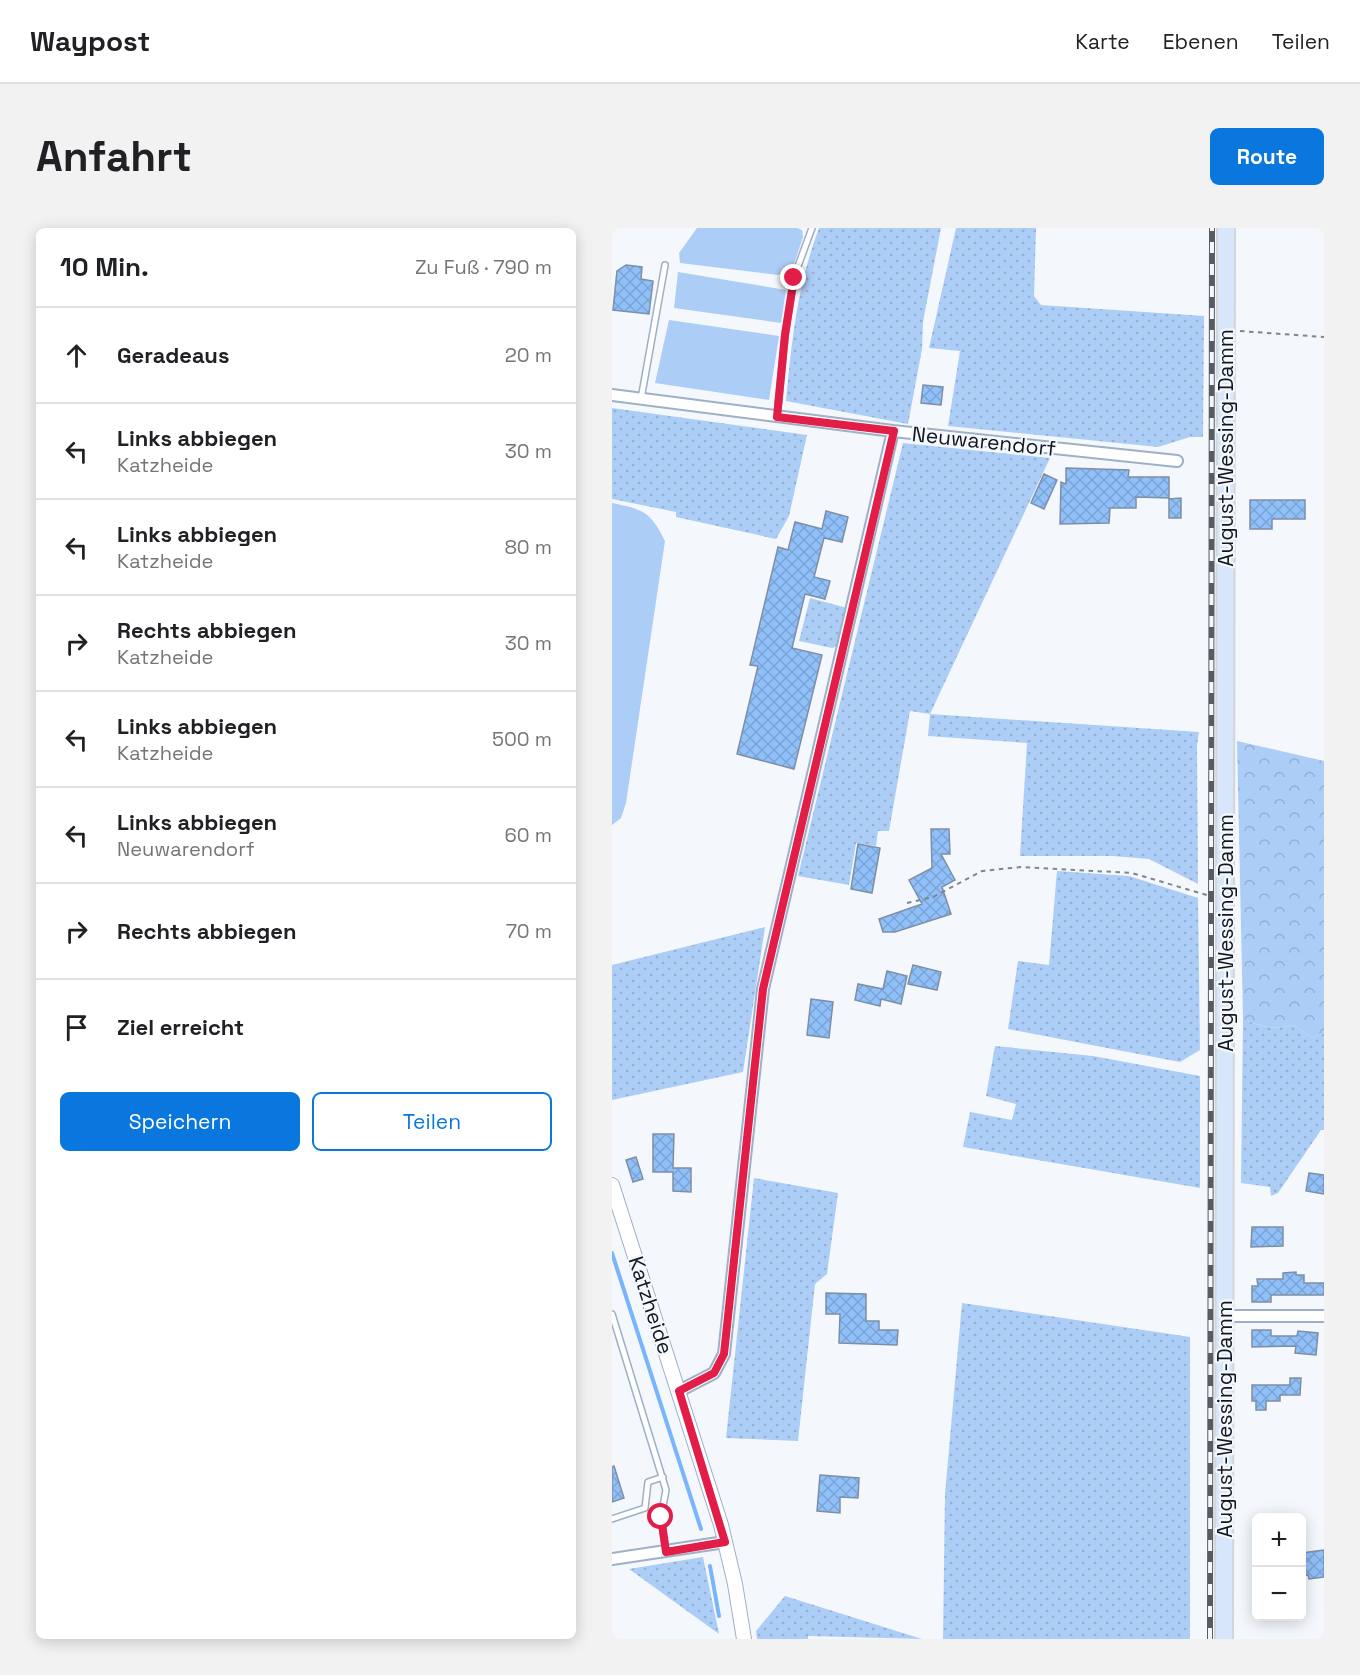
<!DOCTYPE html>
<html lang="de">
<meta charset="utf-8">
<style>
body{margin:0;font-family:"Space Grotesk",sans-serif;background:#f2f2f2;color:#202124}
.controls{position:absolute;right:18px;bottom:18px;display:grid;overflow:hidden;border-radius:9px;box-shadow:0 3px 15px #0003}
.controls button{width:54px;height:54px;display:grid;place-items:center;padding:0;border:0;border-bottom:2px solid #e0e0e0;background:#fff;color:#202124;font:30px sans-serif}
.stop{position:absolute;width:18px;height:18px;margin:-14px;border:4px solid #e11d48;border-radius:50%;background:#fff}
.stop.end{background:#e11d48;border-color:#fff;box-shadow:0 2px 6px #0008}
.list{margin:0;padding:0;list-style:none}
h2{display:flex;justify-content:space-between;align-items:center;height:78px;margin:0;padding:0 24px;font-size:26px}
h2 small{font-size:20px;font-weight:400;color:#757577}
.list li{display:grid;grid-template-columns:39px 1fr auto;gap:18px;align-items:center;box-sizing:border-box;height:96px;padding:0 24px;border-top:2px solid #e0e0e0}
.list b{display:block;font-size:22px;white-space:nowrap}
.list p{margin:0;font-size:20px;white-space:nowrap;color:#757577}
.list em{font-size:20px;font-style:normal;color:#757577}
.actions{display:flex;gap:12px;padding:18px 24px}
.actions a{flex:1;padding:14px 0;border:2px solid #0a77df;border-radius:9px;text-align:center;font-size:21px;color:#0a77df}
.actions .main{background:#0a77df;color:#fff}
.icon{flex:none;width:33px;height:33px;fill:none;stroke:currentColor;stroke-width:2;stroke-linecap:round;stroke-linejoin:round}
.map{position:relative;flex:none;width:712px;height:1411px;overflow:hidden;border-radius:9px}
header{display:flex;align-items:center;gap:36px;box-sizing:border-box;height:84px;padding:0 30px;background:#fff;border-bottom:2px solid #e0e0e0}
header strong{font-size:28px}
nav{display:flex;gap:33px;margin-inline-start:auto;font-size:21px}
.intro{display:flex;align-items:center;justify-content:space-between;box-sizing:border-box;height:144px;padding:0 36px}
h1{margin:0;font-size:42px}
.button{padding:15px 27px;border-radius:9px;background:#0a77df;color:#fff;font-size:21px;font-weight:700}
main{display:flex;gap:36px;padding:0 36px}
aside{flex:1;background:#fff;border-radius:9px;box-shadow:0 3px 15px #0003}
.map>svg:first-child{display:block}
.grass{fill:url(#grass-dots)}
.forest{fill:url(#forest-crowns)}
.garden{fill:#accdf6}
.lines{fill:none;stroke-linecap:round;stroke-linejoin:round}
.stream{stroke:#79b5fd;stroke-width:4}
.building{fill:url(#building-cross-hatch);stroke:#7d8fa5;stroke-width:1.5}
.service-casing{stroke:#9eb0c7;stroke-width:8}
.minor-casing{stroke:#9eb0c7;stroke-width:14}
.tertiary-casing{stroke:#9eb0c7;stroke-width:16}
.primary-casing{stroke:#d4d5d7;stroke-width:20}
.path{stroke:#80868c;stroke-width:2;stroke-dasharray:4.5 4.5;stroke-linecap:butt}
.service{stroke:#fff;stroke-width:5}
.minor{stroke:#fff;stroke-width:10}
.tertiary{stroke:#fff;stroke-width:14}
.primary{stroke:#d7e6fa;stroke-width:16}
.rail-casing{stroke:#565c62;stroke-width:6}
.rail{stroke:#f4f8fc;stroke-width:4;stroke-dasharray:11;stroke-linecap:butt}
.route{stroke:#e11d48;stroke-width:8}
.labels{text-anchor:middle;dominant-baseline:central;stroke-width:4.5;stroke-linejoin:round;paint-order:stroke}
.street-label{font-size:21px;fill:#11171f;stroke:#f4f8fc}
</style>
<header>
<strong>Waypost</strong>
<nav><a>Karte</a><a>Ebenen</a><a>Teilen</a></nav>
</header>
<div class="intro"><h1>Anfahrt</h1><a class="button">Route</a></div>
<main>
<aside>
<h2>10 Min.<small>Zu Fuß · 790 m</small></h2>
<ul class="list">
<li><svg class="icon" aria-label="ahead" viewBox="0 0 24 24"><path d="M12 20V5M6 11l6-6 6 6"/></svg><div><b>Geradeaus</b></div><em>20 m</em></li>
<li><svg class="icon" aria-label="left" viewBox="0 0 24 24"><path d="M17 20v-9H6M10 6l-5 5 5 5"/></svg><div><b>Links abbiegen</b><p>Katzheide</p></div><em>30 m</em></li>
<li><svg class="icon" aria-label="left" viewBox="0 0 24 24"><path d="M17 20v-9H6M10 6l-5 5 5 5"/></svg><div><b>Links abbiegen</b><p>Katzheide</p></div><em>80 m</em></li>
<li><svg class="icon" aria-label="right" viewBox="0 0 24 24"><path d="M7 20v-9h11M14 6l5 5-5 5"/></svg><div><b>Rechts abbiegen</b><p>Katzheide</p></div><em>30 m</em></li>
<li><svg class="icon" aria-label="left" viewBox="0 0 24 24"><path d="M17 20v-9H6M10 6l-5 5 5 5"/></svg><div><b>Links abbiegen</b><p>Katzheide</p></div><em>500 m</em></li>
<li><svg class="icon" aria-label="left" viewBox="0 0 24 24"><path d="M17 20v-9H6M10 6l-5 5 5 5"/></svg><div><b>Links abbiegen</b><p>Neuwarendorf</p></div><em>60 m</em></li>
<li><svg class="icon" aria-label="right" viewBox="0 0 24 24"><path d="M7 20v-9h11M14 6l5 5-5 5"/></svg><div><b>Rechts abbiegen</b></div><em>70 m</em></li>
<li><svg class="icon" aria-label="arrive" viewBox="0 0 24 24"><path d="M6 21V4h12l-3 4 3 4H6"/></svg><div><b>Ziel erreicht</b></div></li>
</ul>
<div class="actions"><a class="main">Speichern</a><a>Teilen</a></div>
</aside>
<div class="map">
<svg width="712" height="1411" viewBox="0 0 712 1411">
<defs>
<pattern id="grass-dots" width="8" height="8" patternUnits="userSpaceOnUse" patternTransform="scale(1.5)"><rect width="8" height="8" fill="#accdf6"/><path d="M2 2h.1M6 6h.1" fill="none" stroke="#93afd2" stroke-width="1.8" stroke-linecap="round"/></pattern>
<pattern id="forest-crowns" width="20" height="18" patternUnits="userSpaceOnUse" patternTransform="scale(1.5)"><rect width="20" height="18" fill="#accdf6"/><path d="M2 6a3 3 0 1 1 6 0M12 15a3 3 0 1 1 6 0" fill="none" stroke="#93afd2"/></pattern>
<pattern id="building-cross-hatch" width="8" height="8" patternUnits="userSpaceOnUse" patternTransform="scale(1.5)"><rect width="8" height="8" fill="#90c0fa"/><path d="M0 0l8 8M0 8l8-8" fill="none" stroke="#7ba4d6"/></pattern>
</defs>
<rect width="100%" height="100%" fill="#f4f8fc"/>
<!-- grass -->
<path class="grass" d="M207,0H329L311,94L310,121L296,196L174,173C180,111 185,59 207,0Z
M344,0H424L422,68L429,77L592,88L591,209H578L546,219L336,198L348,123L317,120Z
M0,180L195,207L177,288L164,311L64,289V284L0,271Z
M291,215L438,230L318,486L587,504L585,517L586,656L537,631L501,628H408L415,515L316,508L318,486L298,483L277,603H266L264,618L244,615L237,657L186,648Z
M198,370L235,380L226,418L220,420L187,413Z
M445,643L517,648L586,670L588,822L568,834L396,801L406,733L437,737Z
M153,699L131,844L0,872V737Z
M631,791C650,799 661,802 681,797L700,810L712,805V902H709L666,965L659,968L658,959L629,955Z
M383,818L481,828L588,848V960L351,919L358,884L400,892L404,876L374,868Z
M142,950L226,965L215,1046L203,1056L186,1213L114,1210Z
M350,1075L578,1109V1411H331L333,1266Z
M91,1329L107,1406L17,1341Z
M173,1368L310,1411L196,1408V1411H145L144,1403Z"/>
<!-- forest -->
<path class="forest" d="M625,513L712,533V805L700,810L681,797C661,802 650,799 631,791Z"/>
<!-- garden -->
<path class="garden" d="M85,0H185L190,2L191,9L180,42L166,47L68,35L67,25Z
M66,44L174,62L169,95L62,80Z
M57,92L167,108L157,172L43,155Z
M0,275C31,281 39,284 53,313L14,575L9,590L0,597Z"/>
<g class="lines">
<!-- stream -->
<path class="stream" d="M0,1025L89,1301
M98,1338L107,1388"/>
</g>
<!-- building -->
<path class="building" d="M14,37L30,39L29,51L41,53L37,86L1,82L5,43Z
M311,157L331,159L329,177L309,175Z
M454,240L517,242L516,249H557V270L524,269V280H498L497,295L448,296L449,254L454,256Z
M432,246L445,252L432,281L419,275Z
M569,270V290H557V271Z
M638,272H693V291H660V301H638Z
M214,283L236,289L230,314L212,310L202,349L218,353L213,371L193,366L180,420L210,427L182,541L125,526L146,438L138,437L166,319L176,322L183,294L210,301Z
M319,601H337L338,626H329L343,652L330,659L339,686L283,704H271L267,691L310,676L297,652L320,640Z
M246,616L268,620L260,665L239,661Z
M301,737L329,744L325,762L296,756Z
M275,743L295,748L289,776L269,771L268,778L243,772L246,756L271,761Z
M199,771L221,774L217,810L195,807Z
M41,906H62L61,940H79V964L61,963V944H41Z
M24,929L31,951L21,954L14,932Z
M697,945L712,947V966L694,963Z
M640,999H671V1018L639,1019Z
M684,1044V1047H692V1055H712V1067H659V1074H640V1058H646L645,1051H671V1045Z
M214,1065L254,1066V1093H267V1102H286L285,1117L227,1115L228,1086H214Z
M640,1102H659V1108H685L686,1103L706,1105L704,1127L683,1125L684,1118L640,1119Z
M678,1150H689L688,1167H668V1173H654V1182H644V1173H640V1157H678Z
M2,1238L12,1270L0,1274V1239Z
M208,1247L247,1250L246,1270L228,1269V1285L205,1283Z
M712,1322V1349L697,1351L696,1347L690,1348V1325Z"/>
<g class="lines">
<!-- service casing -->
<g class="service-casing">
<path id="service" d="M29,171L53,37
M165,189L173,107L182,49L200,0
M0,1086L54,1262L49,1289L54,1324
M0,1291L33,1280L36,1254L51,1249"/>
</g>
<!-- minor casing -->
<g class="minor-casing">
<path id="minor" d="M0,167L281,203L565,233
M612,1088H712
M67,1163L102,1145L112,1126L151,761L281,203
M0,1331L113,1314"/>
</g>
<!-- tertiary casing -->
<g class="tertiary-casing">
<path id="tertiary" d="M0,957L109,1297L123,1356L132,1411"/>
</g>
<!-- primary casing -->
<g class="primary-casing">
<path id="primary" d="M612,1411L614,0"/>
</g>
<!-- path -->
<path class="path" d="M628,103L712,109
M295,675L321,669L370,643L409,639L520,645L598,668"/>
<!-- service -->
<use href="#service" class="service"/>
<!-- minor -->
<use href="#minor" class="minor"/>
<!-- tertiary -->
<use href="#tertiary" class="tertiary"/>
<!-- primary -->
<use href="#primary" class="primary"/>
<!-- rail casing -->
<g class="rail-casing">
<path id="rail" d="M598,1411L600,0"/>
</g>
<!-- rail -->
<use href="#rail" class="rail"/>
</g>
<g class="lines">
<!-- route -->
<path class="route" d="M49,1289L54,1324L113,1314L67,1163L102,1145L112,1126L151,761L282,203L165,189L173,107L182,50"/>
</g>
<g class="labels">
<!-- street labels -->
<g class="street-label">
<text transform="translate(372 213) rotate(6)">Neuwarendorf</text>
<text transform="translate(613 220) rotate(-90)">August-Wessing-Damm</text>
<text transform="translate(613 705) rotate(-90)">August-Wessing-Damm</text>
<text transform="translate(39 1077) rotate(72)">Katzheide</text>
<text transform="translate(612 1191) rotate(-90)">August-Wessing-Damm</text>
</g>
</g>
</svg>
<div class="controls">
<button>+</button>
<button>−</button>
</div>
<div class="stop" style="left:49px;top:1289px"></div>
<div class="stop end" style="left:182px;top:50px"></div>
</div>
</main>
